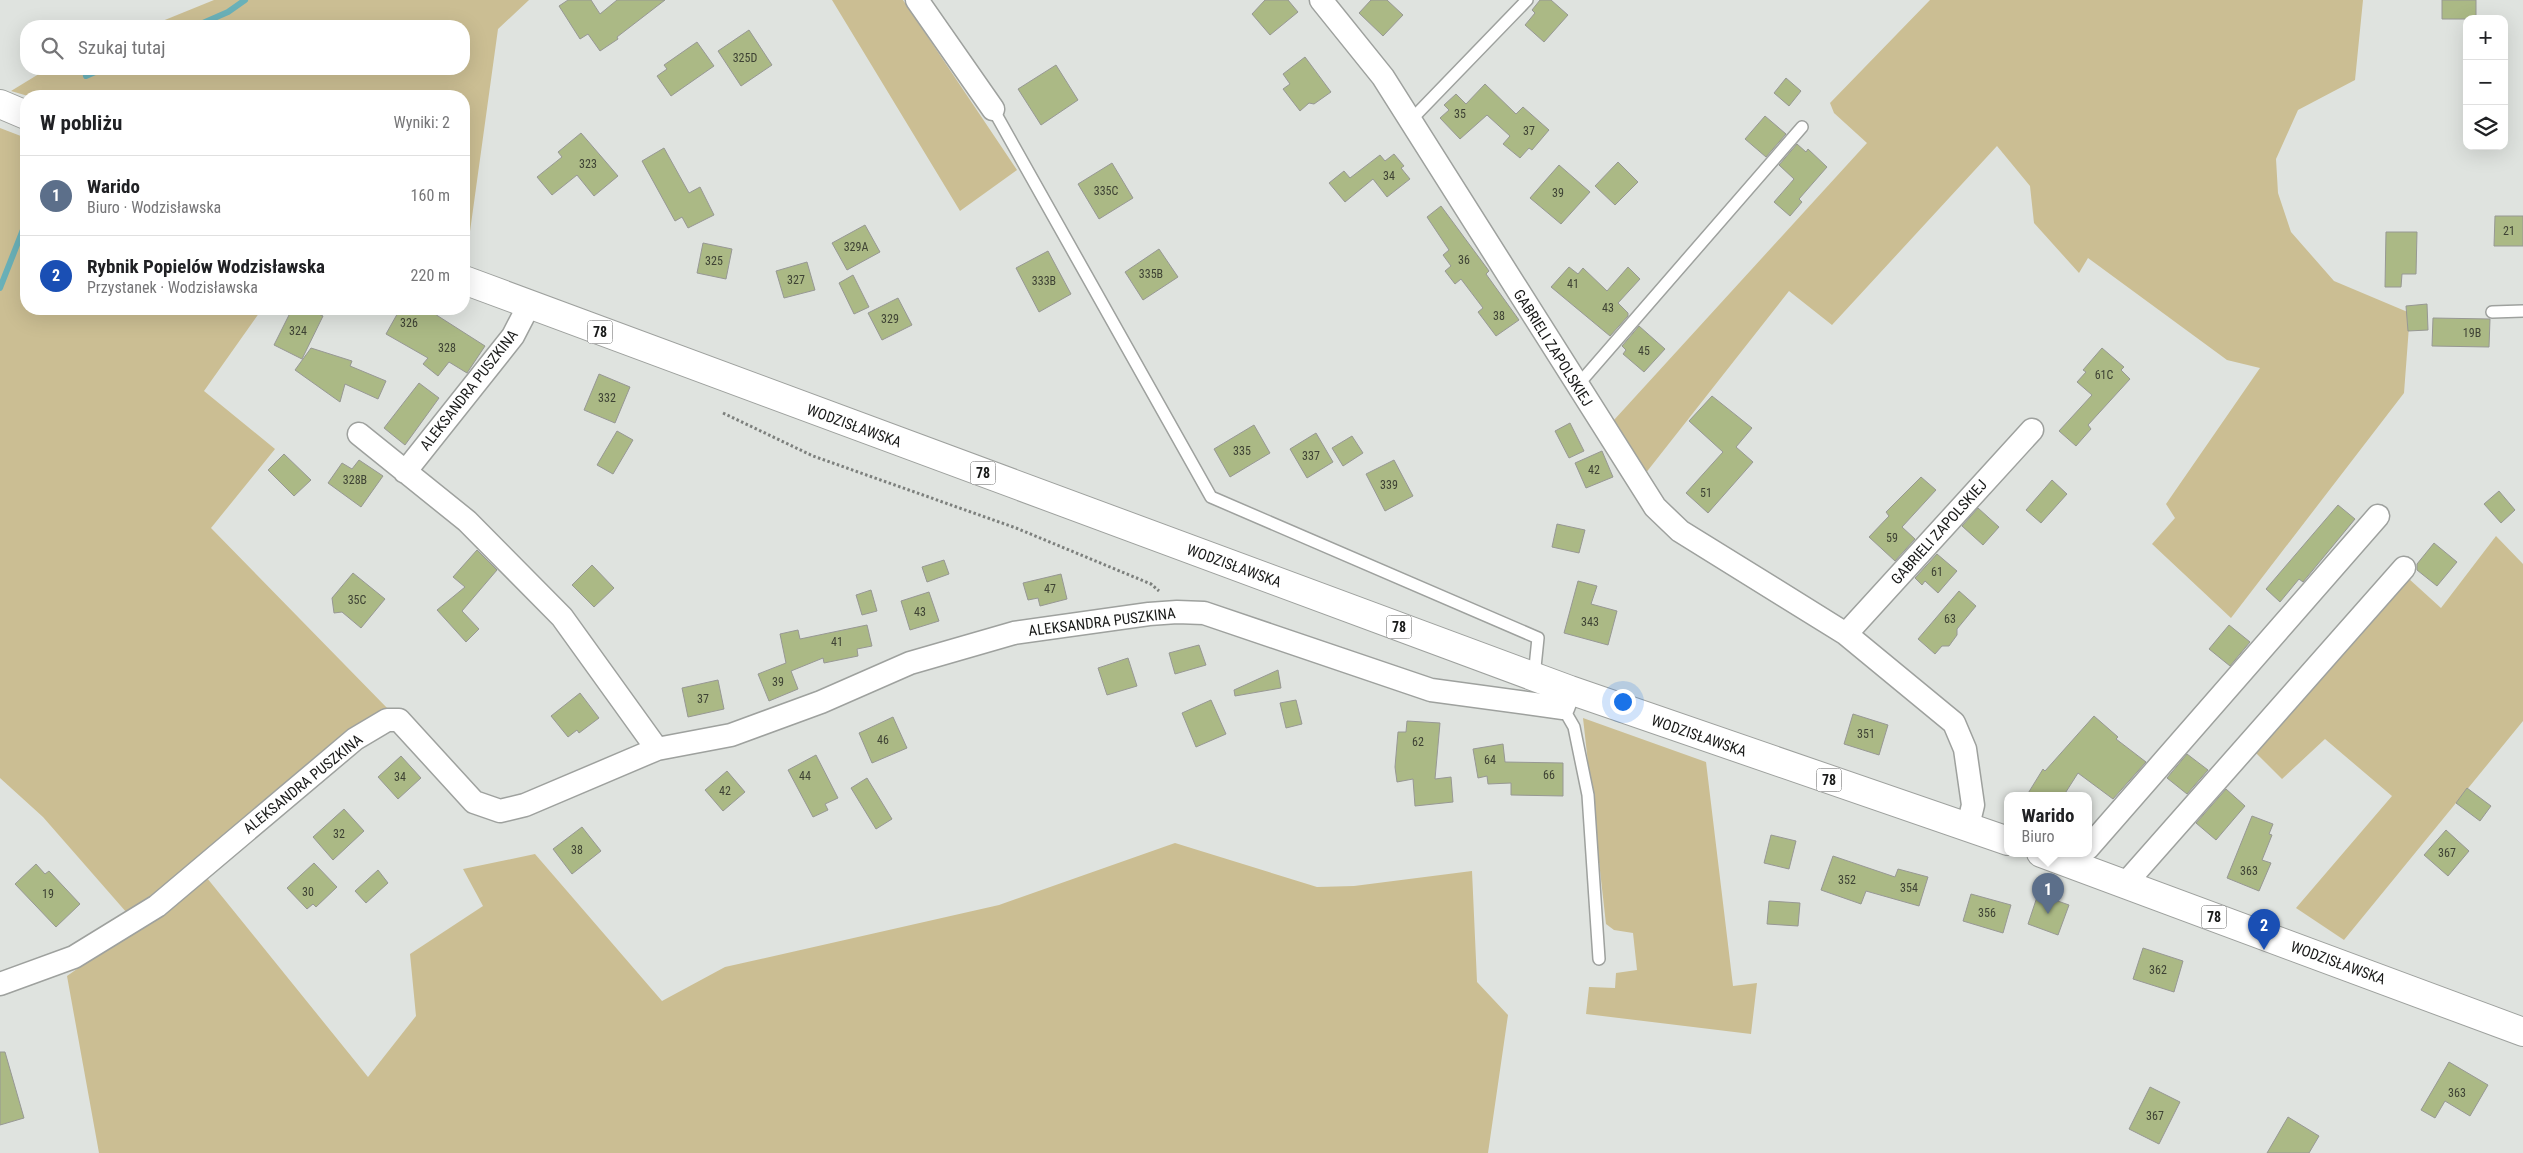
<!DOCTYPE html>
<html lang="pl">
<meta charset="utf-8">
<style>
body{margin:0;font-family:"Roboto Condensed",sans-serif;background:#f6f6f6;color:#202124}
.controls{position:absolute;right:15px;top:15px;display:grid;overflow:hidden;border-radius:10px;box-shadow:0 5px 20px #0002}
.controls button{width:45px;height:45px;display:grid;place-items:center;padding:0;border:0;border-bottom:1px solid #e0e0e0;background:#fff;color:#202124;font:25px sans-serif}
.you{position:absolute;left:1622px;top:701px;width:18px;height:18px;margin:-12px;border:4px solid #fff;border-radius:50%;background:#1a73e8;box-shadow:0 0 0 8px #1a73e833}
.badge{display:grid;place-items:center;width:32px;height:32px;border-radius:50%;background:#ea580c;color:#fff;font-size:16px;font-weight:700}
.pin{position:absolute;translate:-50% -41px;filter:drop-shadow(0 1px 2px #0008)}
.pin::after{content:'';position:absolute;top:26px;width:18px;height:15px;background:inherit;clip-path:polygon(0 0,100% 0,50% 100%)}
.popup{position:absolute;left:2004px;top:792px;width:88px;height:65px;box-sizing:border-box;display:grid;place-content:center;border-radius:10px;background:#fff;filter:drop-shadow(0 1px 4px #0005);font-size:16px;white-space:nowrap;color:#757577}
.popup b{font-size:19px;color:#202124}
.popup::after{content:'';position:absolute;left:50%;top:100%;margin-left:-10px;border:10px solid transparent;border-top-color:#fff}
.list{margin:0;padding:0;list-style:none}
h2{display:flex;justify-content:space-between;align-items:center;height:65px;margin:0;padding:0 20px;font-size:21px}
h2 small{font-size:16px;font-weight:400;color:#757577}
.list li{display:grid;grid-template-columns:32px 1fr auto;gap:15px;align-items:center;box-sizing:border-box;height:80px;padding:0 20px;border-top:1px solid #e0e0e0}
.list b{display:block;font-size:19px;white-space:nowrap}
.list p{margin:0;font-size:16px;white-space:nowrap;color:#757577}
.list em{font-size:16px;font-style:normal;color:#757577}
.icon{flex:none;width:28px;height:28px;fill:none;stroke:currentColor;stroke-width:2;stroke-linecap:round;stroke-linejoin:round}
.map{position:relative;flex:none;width:2523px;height:1153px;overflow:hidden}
.search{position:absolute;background:#fff;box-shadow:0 5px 20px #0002;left:20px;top:20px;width:450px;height:55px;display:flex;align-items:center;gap:12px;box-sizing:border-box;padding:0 18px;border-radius:20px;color:#757577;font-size:19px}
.panel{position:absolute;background:#fff;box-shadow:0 5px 20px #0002;left:20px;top:90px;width:450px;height:225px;border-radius:20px}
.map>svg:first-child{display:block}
.green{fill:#cbbe93}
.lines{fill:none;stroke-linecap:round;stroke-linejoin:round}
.stream{stroke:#6ab1b8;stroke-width:6}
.building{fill:#abb985;stroke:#979894}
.lane-casing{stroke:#9ea19e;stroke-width:14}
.street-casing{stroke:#9ea19e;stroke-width:25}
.primary-casing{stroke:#9ea19e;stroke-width:30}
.path{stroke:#7d807d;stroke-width:3;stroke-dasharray:2.5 2.5;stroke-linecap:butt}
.lane{stroke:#fff;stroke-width:11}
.street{stroke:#fff;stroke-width:22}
.primary{stroke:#fff;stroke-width:28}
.labels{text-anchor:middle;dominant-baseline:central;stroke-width:4;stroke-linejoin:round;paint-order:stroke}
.number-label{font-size:12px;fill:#3e4234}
.shield{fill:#fff;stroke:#5e5f5e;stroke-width:1}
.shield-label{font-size:14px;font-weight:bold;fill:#191a19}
.street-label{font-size:15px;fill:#191a19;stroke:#fff}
</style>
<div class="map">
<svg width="2523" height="1153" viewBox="0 0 2523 1153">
<rect width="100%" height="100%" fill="#dfe3df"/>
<!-- green -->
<path class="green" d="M214,0H529L498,29L467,253L464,252V96H28L11,91L47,69H464V26H150Z
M832,0H903L1017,170L960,211Z
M1930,0H2363L2355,80L2298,110L2276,159L2278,193L2291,232L2334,281L2410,313L2404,393L2231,618L2152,544L2175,518L2166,504L2260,368L2227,360L2088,258L2079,273L2034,223L2030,186L1997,146L1832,325L1789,291L1645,474L1614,420L1867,143L1834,113L1830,103Z
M0,128L26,138V309H262L204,391L275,449L211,528L389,710L167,884L127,913L43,817L0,778Z
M2496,536L2523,564V721L2344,940L2296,908L2392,796L2325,739L2282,779L2254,751L2408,578L2441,608Z
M1583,718L1706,762L1733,986L1757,983L1751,1034L1586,1014L1589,987L1615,988L1616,973L1637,970L1633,933L1614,930L1606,924Z
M1175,843L1317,887L1354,886L1472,871L1477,982L1508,1015L1488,1153H99L67,976L207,878L368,1077L416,1016L410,954L483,906L463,869L535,854L662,1001L725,967L999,905Z"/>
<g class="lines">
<!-- stream -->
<path class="stream" d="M196,26L228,12L245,0
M86,76L102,69
M0,288L26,222"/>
</g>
<!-- building -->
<path class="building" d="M568,0H591L600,14L617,0H665L617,37L618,39L600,51L588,34L580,39L559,6Z
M1265,0H1288L1298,12L1270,35L1252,14Z
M1371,0H1387L1403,15L1383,36L1359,13Z
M1540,0H1551L1568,15L1544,42L1525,25L1535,13L1532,10Z
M2442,0H2476V19H2442Z
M749,30L772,65L741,86L718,51Z
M697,42L714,66L671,96L657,76L667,69L664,65Z
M1305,57L1331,92L1314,104L1309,103L1300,111L1283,89L1290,84L1283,74Z
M1056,65L1078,100L1041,125L1018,89Z
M1786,78L1801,91L1789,106L1774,93Z
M1485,84L1516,114L1523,107L1549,130L1532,150L1529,148L1520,158L1503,144L1510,136L1487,115L1460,139L1440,118L1449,110L1444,105L1456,94L1466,104Z
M1765,116L1786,134L1766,157L1745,139Z
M581,133L618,176L594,196L577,175L552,195L537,177L562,157L558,152Z
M1797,144L1806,152L1808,149L1827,167L1799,199L1802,202L1790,216L1774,202L1794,179L1779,165Z
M664,148L689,193L700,187L714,215L688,228L682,217L675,221L642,161Z
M1394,154L1404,166L1401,168L1410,179L1387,197L1373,179L1345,202L1329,183L1344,171L1350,178L1380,155L1385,161Z
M1618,162L1638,182L1615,205L1595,186Z
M1112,163L1133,198L1099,219L1078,184Z
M1559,165L1590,192L1561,224L1530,198Z
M1441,206L1489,271L1486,274L1519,320L1496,336L1478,312L1483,308L1461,279L1455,284L1445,271L1451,266L1443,255L1449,250L1427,217Z
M2495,216H2523V246H2494Z
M865,225L880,252L847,270L832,243Z
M2386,232H2417L2416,274H2402L2401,287H2385Z
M703,243L732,249L726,279L697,273Z
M1159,249L1178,277L1143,300L1125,272Z
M1048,251L1071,294L1039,312L1016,268Z
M807,262L815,290L784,298L776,271Z
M1569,267L1578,274L1583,268L1607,291L1628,267L1640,279L1618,303L1628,313V316L1610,336L1551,287Z
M853,275L869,307L854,314L839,283Z
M898,298L912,325L882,340L868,313Z
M2427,304L2428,330L2408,331L2406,306Z
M292,309H307L323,316L302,359L274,345Z
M400,309H427L485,346L467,373L449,362L438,376L423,364L428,358L386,334Z
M2433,318L2490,319L2489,347L2432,346Z
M1639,326L1665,349L1644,372L1623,354L1626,350L1622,346Z
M311,348L352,361L350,366L386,381L378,399L345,384L340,402L295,370Z
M2102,348L2124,367L2121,370L2130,379L2088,425L2091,429L2076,446L2059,431L2092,395L2077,382L2086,372L2083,370Z
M599,374L630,387L615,423L584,410Z
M419,383L439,398L405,445L384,428Z
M1712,396L1752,428L1736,447L1753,462L1708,513L1686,493L1723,452L1689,421Z
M1570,423L1584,451L1569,458L1555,431Z
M1254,425L1270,453L1230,477L1214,449Z
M617,431L633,440L613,474L597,465Z
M1316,433L1333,462L1307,478L1290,449Z
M1352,436L1363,453L1343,466L1332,448Z
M1602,451L1613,477L1586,488L1575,463Z
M284,454L311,480L294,496L268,470Z
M359,460L383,476L361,507L328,483L342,463L352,469Z
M1394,460L1413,496L1385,511L1366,474Z
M1921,477L1936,490L1902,527L1915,539L1895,561L1869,537L1889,516L1886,512Z
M2052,480L2067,494L2041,523L2026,510Z
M2499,491L2515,510L2501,523L2484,504Z
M2338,505L2355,519L2303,582L2299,579L2280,602L2266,589Z
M1978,508L1999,527L1983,545L1962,526Z
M1557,524L1585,530L1579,553L1552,547Z
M2434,543L2457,562L2437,586L2417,570V564Z
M477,550L497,570L462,611L479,629L466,642L437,610L465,587L453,577Z
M1937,554L1957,571L1938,593L1925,581L1922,585L1915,578Z
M944,560L949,574L927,582L922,567Z
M592,565L614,588L594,607L572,585Z
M353,573L385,599L361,628L342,612L334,613L332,598Z
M1061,574L1067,599L1040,606L1038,598L1028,600L1023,583Z
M1578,581L1597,586L1591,604L1617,611L1608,645L1564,633Z
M871,590L877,611L862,615L856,595Z
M1959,591L1976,606L1957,629V635L1949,646H1942L1935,654L1918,639Z
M929,592L939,621L910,630L901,601Z
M867,625L872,646L857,649L858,656L824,663L823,658L791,671L798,689L769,701L758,674L786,663L780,634L798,630L800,639Z
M2229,625L2250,642L2230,666L2209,649Z
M1199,645L1206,665L1175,674L1169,653Z
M1128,658L1137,686L1107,695L1098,668Z
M1278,670L1281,688L1235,696L1234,690Z
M718,680L724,709L688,717L682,688Z
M580,693L599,718L579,733L577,730L568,737L551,716Z
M1211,700L1226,734L1196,747L1182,713Z
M1296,700L1302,724L1286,728L1280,703Z
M1853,714L1888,725L1879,755L1844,744Z
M2094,716L2118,737L2116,739L2146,762L2113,799L2078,773L2064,795H2027L2043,769L2045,771Z
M893,717L907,748L872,763L859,733Z
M1407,721L1440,723L1435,779L1451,777L1453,802L1415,806L1413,779L1397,782L1395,767L1398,732H1406Z
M1503,744L1505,762L1563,763V796L1511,795V783L1488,784L1487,776L1478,778L1473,749Z
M2187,754L2208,770L2187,794L2167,778Z
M816,755L838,798L825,804L828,810L813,817L788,770Z
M401,756L421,778L398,799L378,777Z
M727,771L745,792L723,811L705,790Z
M867,778L892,819L876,829L851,788Z
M2467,788L2491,806L2480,821L2456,803Z
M2226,789L2245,806L2216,840L2196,823Z
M344,809L364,831L333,860L313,837Z
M2252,816L2273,824L2269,834L2272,835L2262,860L2271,863L2259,891L2227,878Z
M582,827L601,851L572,874L553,849Z
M2446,830L2469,851L2448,876L2424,855Z
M1771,835L1796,841L1789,869L1764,863Z
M1833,856L1895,877L1898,869L1928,877L1919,906L1866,891L1861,904L1821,890Z
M314,863L337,887L316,907L313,904L307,909L287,888Z
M36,864L45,874L49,871L80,904L56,927L15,884Z
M378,870L388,883L366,903L355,891Z
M1971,894L2011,905L2003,933L1963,921Z
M2038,894L2069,905L2058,935L2028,924Z
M1769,901L1800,903L1798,926L1767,924Z
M2143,948L2183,961L2174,992L2133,979Z
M0,1052H5L24,1118L0,1125Z
M2449,1062L2488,1085L2470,1116L2445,1101L2435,1118L2421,1110Z
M2150,1087L2180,1102L2159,1144L2129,1129Z
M2288,1117L2319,1136L2309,1153H2267Z"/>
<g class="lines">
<!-- lane casing -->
<g class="lane-casing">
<path id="lane" d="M993,109L1211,497L1538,638L1534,677
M1410,121L1527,0
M2492,312L2523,311
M1577,386L1802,127
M1563,708L1574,727L1588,795L1599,959"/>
</g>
<!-- street casing -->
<g class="street-casing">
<path id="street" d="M917,0L993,109
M1321,0L1383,77L1655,507L1680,531L1846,634L1954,723L1965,749L1973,805L1968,826
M359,434L467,521L562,617L657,749
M405,472L513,336L529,305
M1846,634L2032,430
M2088,848L2378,516
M2125,884L2404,568
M0,984L74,957L157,906L355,739L387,720H399L474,802L500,811L525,805L657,749L731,735L821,702L910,663L1014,633L1149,614L1177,612L1204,613L1431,690L1563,708L1570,690"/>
</g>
<!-- primary casing -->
<g class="primary-casing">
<path id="primary" d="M0,104L26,115
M464,280L1570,690L2008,841
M2041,853L2523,1032"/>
</g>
<!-- path -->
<path class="path" d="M723,413L813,456L1016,528L1151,584L1159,591"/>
<!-- lane -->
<use href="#lane" class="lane"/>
<!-- street -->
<use href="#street" class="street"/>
<!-- primary -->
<use href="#primary" class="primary"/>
</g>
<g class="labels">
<!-- number labels -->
<g class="number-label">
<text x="745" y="58">325D</text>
<text x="1460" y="114">35</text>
<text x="1529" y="131">37</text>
<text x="588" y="164">323</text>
<text x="1389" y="176">34</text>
<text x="1106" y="191">335C</text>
<text x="1558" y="193">39</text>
<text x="2509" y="231">21</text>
<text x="856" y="247">329A</text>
<text x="1464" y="260">36</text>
<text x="714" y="261">325</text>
<text x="1151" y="274">335B</text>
<text x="796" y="280">327</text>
<text x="1044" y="281">333B</text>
<text x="1573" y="284">41</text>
<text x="1608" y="308">43</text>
<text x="1499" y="316">38</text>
<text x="890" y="319">329</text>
<text x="409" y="323">326</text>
<text x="298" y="331">324</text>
<text x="2472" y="333">19B</text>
<text x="447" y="348">328</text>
<text x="1644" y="351">45</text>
<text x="2104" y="375">61C</text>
<text x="607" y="398">332</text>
<text x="1242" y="451">335</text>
<text x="1311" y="456">337</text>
<text x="1594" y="470">42</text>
<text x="355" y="480">328B</text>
<text x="1389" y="485">339</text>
<text x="1706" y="493">51</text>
<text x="1892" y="538">59</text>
<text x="1937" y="572">61</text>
<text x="1050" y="589">47</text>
<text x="357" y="600">35C</text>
<text x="920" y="612">43</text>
<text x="1950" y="619">63</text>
<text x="1590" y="622">343</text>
<text x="837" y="642">41</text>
<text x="778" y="682">39</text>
<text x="703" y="699">37</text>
<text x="1866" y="734">351</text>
<text x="883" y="740">46</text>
<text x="1418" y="742">62</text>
<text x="1490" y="760">64</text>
<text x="1549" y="775">66</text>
<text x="805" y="776">44</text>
<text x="400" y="777">34</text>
<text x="725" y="791">42</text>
<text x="339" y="834">32</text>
<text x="577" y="850">38</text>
<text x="2447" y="853">367</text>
<text x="2249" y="871">363</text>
<text x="1847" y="880">352</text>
<text x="1909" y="888">354</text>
<text x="308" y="892">30</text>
<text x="48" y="894">19</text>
<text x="1987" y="913">356</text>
<text x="2158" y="970">362</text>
<text x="2457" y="1093">363</text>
<text x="2155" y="1116">367</text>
</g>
<!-- shield labels -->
<g class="shield">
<rect x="587.5" y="320.5" width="25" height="23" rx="4"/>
<rect x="970.5" y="461.5" width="25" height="23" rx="4"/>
<rect x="1386.5" y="615.5" width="25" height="23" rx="4"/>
<rect x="1816.5" y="768.5" width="25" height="23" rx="4"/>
<rect x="2201.5" y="905.5" width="25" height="23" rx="4"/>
</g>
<g class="shield-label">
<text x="600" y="332">78</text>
<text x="983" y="473">78</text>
<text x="1399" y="627">78</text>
<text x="1829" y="780">78</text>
<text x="2214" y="917">78</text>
</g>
<!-- street labels -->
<g class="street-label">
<text transform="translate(1553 348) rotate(58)">GABRIELI ZAPOLSKIEJ</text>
<text transform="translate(469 390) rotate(-52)">ALEKSANDRA PUSZKINA</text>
<text transform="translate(854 426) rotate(20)">WODZISŁAWSKA</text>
<text transform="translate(1939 532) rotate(-48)">GABRIELI ZAPOLSKIEJ</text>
<text transform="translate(1234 566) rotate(20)">WODZISŁAWSKA</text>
<text transform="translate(1102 622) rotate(-7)">ALEKSANDRA PUSZKINA</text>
<text transform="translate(1699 736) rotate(19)">WODZISŁAWSKA</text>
<text transform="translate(303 784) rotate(-39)">ALEKSANDRA PUSZKINA</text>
<text transform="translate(2338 963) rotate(20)">WODZISŁAWSKA</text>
</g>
</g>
</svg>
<div class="controls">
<button>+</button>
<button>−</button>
<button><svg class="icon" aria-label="layers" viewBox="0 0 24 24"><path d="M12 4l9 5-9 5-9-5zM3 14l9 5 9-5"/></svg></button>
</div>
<div class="you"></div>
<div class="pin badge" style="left:2048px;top:914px;background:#5c6f8a">1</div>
<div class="popup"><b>Warido</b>Biuro</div>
<div class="pin badge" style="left:2264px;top:950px;background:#1a4fb4">2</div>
<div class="search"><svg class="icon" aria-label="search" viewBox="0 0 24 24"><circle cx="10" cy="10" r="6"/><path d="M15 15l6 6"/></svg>Szukaj tutaj</div>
<section class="panel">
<h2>W pobliżu<small>Wyniki: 2</small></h2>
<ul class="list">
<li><span class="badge" style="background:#5c6f8a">1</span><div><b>Warido</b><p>Biuro · Wodzisławska</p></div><em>160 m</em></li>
<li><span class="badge" style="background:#1a4fb4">2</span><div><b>Rybnik Popielów Wodzisławska</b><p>Przystanek · Wodzisławska</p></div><em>220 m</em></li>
</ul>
</section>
</div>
